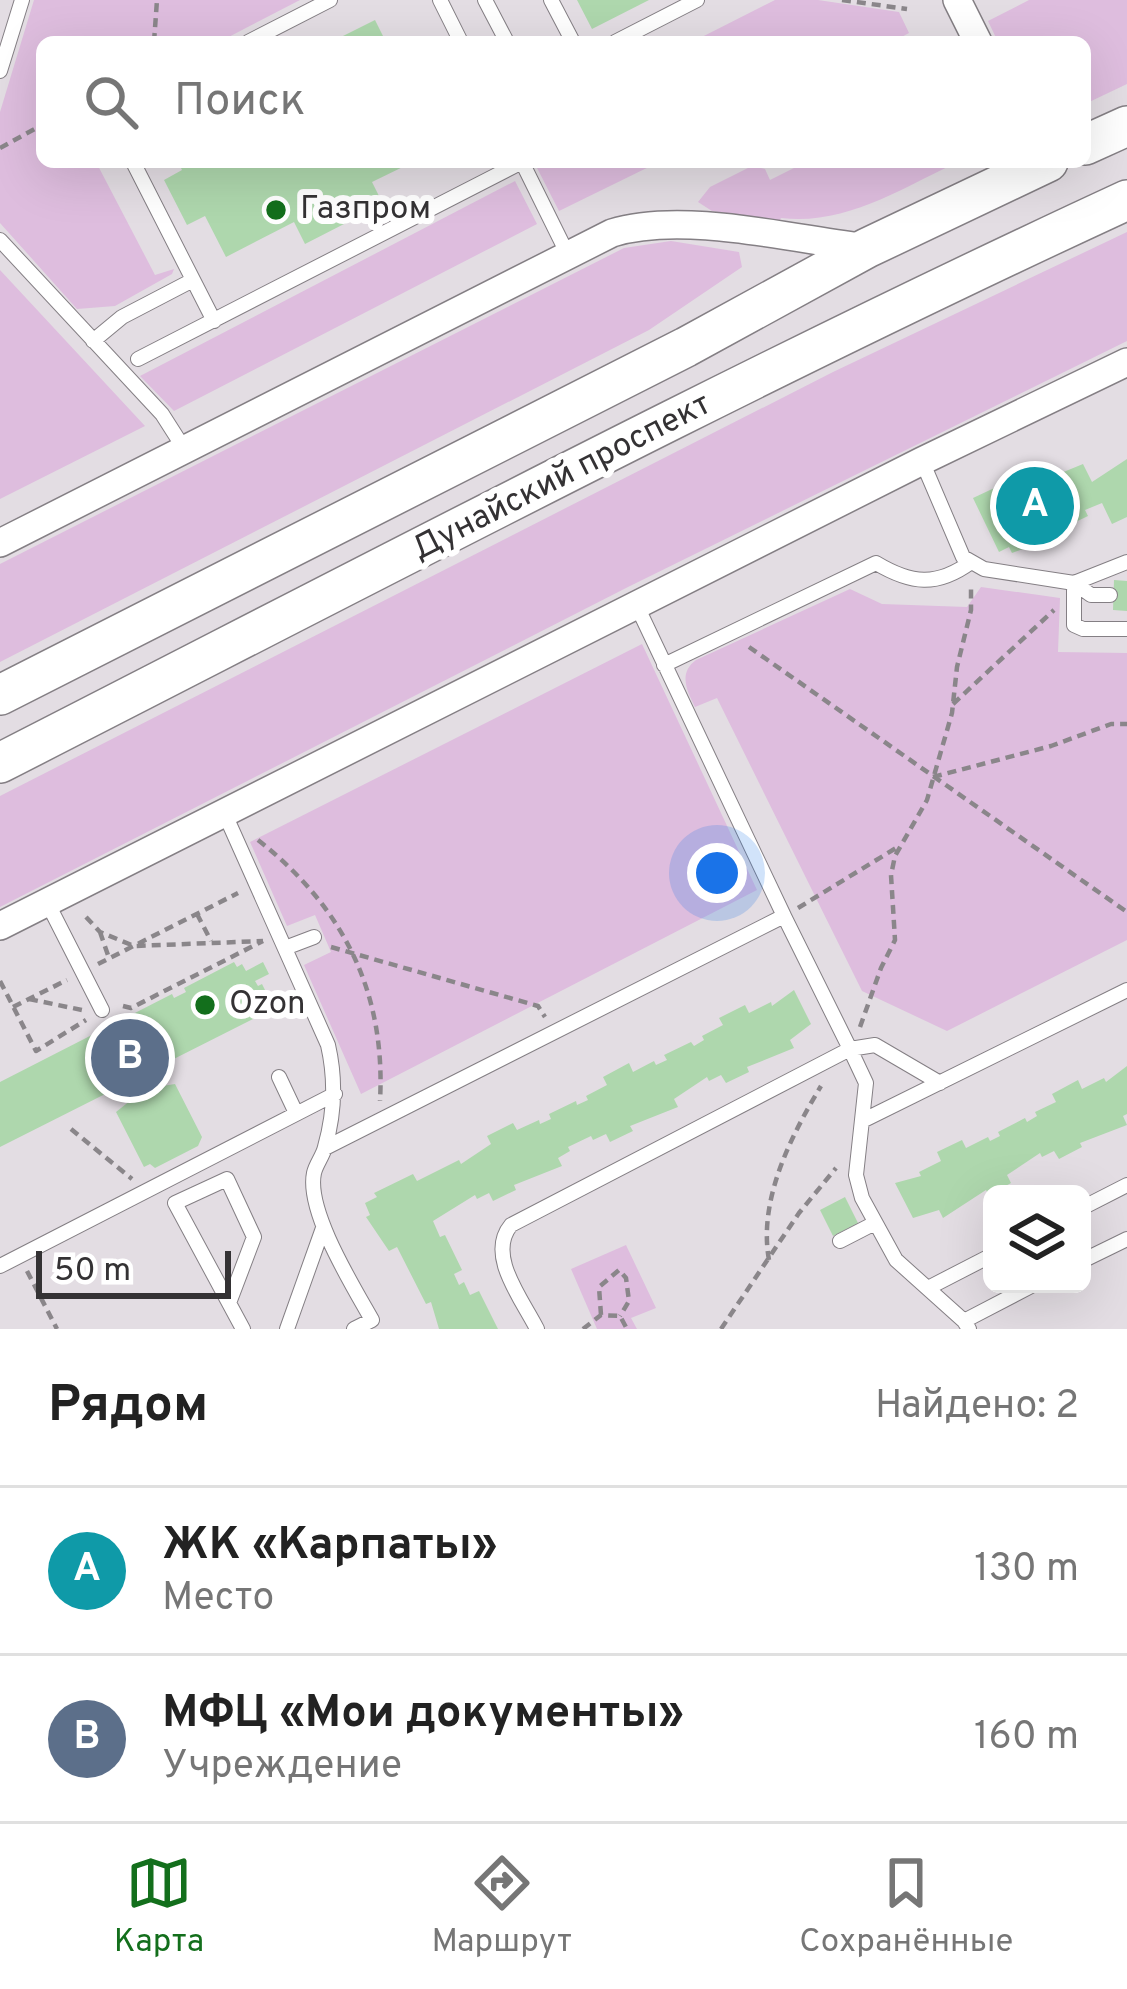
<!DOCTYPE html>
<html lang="ru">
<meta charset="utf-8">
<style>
body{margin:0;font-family:Overpass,sans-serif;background:#f6f6f6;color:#222}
.controls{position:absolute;right:36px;bottom:36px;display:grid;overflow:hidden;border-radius:18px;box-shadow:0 12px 48px #0002}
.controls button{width:108px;height:108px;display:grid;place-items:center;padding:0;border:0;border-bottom:3px solid #e0e0e0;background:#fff;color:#222;font:60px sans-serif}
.scale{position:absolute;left:36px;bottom:30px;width:195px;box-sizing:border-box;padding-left:12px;border:6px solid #343234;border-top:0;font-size:33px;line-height:42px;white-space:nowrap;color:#343234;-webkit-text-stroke:9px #fff;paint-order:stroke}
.you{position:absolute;left:717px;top:873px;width:42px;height:42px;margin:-30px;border:9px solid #fff;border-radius:50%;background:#1a73e8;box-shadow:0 0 0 18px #1a73e833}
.badge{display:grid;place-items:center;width:78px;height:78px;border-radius:50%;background:#136f1c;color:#fff;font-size:39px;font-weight:700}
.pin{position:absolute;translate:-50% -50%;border:6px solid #fff;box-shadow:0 3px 12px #0006}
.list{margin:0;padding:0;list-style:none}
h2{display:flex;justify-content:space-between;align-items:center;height:156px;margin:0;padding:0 48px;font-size:51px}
h2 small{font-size:39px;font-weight:400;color:#767676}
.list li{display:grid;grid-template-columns:78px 1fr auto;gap:36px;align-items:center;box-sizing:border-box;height:168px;padding:0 48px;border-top:3px solid #e0e0e0}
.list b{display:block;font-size:45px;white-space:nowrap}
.list p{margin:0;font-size:39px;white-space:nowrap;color:#767676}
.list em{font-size:39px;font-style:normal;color:#767676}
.icon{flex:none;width:66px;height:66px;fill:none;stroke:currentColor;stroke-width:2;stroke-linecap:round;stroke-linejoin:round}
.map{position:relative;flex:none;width:1127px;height:1329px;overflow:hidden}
.search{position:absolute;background:#fff;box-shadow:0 12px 48px #0002;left:36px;right:36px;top:36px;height:132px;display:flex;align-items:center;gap:30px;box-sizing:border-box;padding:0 42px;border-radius:18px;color:#767676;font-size:45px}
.sheet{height:492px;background:#fff}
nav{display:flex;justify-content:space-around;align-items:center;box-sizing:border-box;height:168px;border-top:3px solid #e0e0e0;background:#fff;font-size:33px;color:#767676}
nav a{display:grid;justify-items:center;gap:6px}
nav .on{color:#136f1c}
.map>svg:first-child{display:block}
.green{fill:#debdde}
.building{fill:#aed7ad}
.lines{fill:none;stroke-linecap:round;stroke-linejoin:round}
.service-casing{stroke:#847f84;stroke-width:16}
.minor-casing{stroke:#847f84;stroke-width:30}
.secondary-casing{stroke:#847f84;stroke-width:42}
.path{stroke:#8a868a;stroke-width:4.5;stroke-dasharray:9 6;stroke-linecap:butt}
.service{stroke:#fff;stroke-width:14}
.minor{stroke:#fff;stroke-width:27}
.secondary{stroke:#fff;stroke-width:39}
.poi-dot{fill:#136f1c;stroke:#fff;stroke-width:4.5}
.labels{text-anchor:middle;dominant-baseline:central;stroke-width:12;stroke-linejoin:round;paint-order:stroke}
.poi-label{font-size:33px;fill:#343234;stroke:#fff;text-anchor:start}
.street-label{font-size:33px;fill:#343234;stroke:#fff}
</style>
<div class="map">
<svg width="1127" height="1329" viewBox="0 0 1127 1329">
<rect width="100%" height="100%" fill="#e3dde3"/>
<!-- green -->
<path class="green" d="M34,0H300L219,42H42V162H96L155,275L174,269L172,274L115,306L77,309L0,223V112Z
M775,0H818L899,12L909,33L892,42H692Z
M1029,0H1127V84L1085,104V42H998L988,21Z
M534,162H659L559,211Z
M806,162H958C902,188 845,226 781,218L779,222L712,211L698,202L710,187L752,166L765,169L770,180Z
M515,181L537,224L174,411L140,376Z
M1127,232V341L628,587L0,907V796L833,372Z
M671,241L739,252L742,267L649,330L0,662V564L624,248Z
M0,270L145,426L0,499Z
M981,587L1060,598L1058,652L1127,653V940L947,1031L862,991L717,698L695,707C687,691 678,673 696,660L850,589L882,604L967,607Z
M642,644L757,890L361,1094L304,965L331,952L315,915L287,926L250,842Z
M626,1245L656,1308L631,1318L637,1329H597L571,1269Z"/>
<!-- building -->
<path class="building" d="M577,0H649L592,29Z
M375,20L386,42H331Z
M178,162H413L372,182L383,204L305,244L294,222L226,257L205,216L187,225L164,180L182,170Z
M1127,459V517L1112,524L1102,503L1085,510L1088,516L1061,529L1064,534L1012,553L1009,547L999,552L973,498L1005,483L1010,494L1083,464L1092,482Z
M1114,580L1127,581V611L1113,610Z
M234,962L237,967L242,964L246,971L263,962L269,974L255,981L258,986L262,984L272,1004L259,1011L261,1015L148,1072L156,1087L175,1084L202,1137L198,1146L155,1168L150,1164L144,1167L116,1112L131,1100L123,1085L0,1147V1082L172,994L174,998L186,992L184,988Z
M794,990L811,1024L790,1040L794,1048L747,1067L749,1072L726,1083L721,1075L709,1081L707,1077L674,1099L678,1107L630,1126L633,1131L610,1142L606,1134L593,1140L591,1136L568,1147L570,1151L558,1158L562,1166L514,1185L516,1190L493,1201L489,1193L477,1199L475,1195L433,1221L440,1237L445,1235L462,1270L454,1274L459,1285L464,1282L470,1295L479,1291L498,1329H439L431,1302L426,1304L397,1247L389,1251L366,1217L370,1215L365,1203L377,1197L374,1193L413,1174L417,1181L459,1160L461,1164L491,1144L487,1136L513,1123L517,1130L539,1120L540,1124L551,1119L549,1114L576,1101L577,1105L588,1100L586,1096L607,1085L603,1077L629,1063L633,1072L654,1061L656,1065L667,1060L664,1055L691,1042L694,1046L704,1040L702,1036L723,1025L719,1018L745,1005L749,1013L771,1002L772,1006Z
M1127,1066V1114L1123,1116L1127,1125L1080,1143L1082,1147L1059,1159L1054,1151L1042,1157L1040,1153L1007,1175L1011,1183L989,1195L986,1190L943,1218L939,1210L913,1218L895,1183L921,1176L919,1172L941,1161L937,1152L962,1140L966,1148L988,1137L990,1141L1000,1136L998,1132L1025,1118L1027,1122L1037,1116L1035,1112L1056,1102L1052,1094L1078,1080L1082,1089L1104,1078L1106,1082Z
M845,1197L858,1223L833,1236L820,1210Z"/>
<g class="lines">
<!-- service casing -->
<g class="service-casing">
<path id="service" d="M440,0L461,42
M485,0L507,42
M551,0L573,42
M248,42L330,0
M615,42L697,0
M0,71L22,0
M133,162L214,321
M522,162L568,255
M0,240L162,414L185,450
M93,341L122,317L193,280
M138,359L522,162
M922,461L963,557L984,569L1074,583L1127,562
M1074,583V625L1083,629H1127
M1074,583L1091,595H1110
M636,604L784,916
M664,665L876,563C911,584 937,587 971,562
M224,812L328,1045C336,1080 335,1112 325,1147C323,1156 316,1164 314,1173C306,1211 353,1286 372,1320L354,1329
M47,902L102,1010
M285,948L314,937
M279,1077L296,1113
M862,1121L1127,990
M325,1148L784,916L850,1049L875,1045L940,1083
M1082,1208L1127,1185
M840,1241L875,1223
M1082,1261L1127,1239
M0,1266L335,1094
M928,1288L992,1255
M229,1303L254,1237L227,1179L175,1203L243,1329
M964,1321L1035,1284
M287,1329L323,1228
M537,1329C522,1299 486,1255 511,1225L850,1049L866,1083L856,1175L862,1198L896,1260L964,1321L969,1329"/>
</g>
<!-- minor casing -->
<g class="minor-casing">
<path id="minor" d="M957,0L978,42
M0,543L612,233C683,211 792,239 867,248
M0,926L922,461L1127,362"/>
</g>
<!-- secondary casing -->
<g class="secondary-casing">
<path id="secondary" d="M1085,145L1127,126
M0,695L686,347L867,248L1048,162
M0,763C374,572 746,376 1127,200"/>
</g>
<!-- path -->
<path class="path" d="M842,0L907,9
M154,42L157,0
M0,148L42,125
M749,647L1127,912
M953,704L1054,610
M933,777L1051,746L1111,724H1127
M258,840C343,907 386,992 380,1101
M798,908L896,848
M197,914L211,941
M86,917L100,932L134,946L263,941
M100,932L109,958
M331,947L538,1006L545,1017
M98,964L238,893
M0,981L36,1051L86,1020
M29,999L82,1010
M123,1006L131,1008L263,941
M13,1007L67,980
M860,1027L881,968L895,940L891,875L895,856L927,800L952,713L957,667L971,610V587
M71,1129L132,1179
M769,1260C758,1200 791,1136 821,1086
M27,1271L57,1329
M601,1315L599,1287L619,1270L626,1278L629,1301L620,1316
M583,1329L601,1315L620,1316L627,1329
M721,1329L799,1213L836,1168"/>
<!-- service -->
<use href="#service" class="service"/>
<!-- minor -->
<use href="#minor" class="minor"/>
<!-- secondary -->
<use href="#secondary" class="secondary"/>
</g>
<!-- markers -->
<g class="poi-dot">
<circle cx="276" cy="210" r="12"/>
<circle cx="205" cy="1005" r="12"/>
</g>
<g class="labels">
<!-- poi labels -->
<g class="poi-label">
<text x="300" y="210">Газпром</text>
<text x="229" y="1005">Ozon</text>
</g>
<!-- street labels -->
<g class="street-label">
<text transform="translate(562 478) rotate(-27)">Дунайский проспект</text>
</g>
</g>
</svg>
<div class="controls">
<button><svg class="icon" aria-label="layers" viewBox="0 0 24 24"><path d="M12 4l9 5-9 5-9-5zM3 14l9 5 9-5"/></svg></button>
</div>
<div class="scale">50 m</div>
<div class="you"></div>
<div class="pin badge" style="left:1035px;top:506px;background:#0f9aa8">A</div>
<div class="pin badge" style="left:130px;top:1058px;background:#5c6f8a">B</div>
<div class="search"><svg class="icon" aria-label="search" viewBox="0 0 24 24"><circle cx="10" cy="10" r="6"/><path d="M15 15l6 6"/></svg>Поиск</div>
</div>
<section class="sheet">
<h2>Рядом<small>Найдено: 2</small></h2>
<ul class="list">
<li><span class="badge" style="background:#0f9aa8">A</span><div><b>ЖК «Карпаты»</b><p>Место</p></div><em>130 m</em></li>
<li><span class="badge" style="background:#5c6f8a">B</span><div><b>МФЦ «Мои документы»</b><p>Учреждение</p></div><em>160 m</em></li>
</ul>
</section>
<nav>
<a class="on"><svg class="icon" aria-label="map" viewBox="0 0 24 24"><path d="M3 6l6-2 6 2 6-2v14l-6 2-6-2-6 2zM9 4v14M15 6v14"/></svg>Карта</a>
<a><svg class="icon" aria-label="directions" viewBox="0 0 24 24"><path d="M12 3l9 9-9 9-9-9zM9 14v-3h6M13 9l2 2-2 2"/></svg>Маршрут</a>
<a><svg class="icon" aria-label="saved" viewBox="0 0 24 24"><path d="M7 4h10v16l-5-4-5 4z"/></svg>Сохранённые</a>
</nav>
